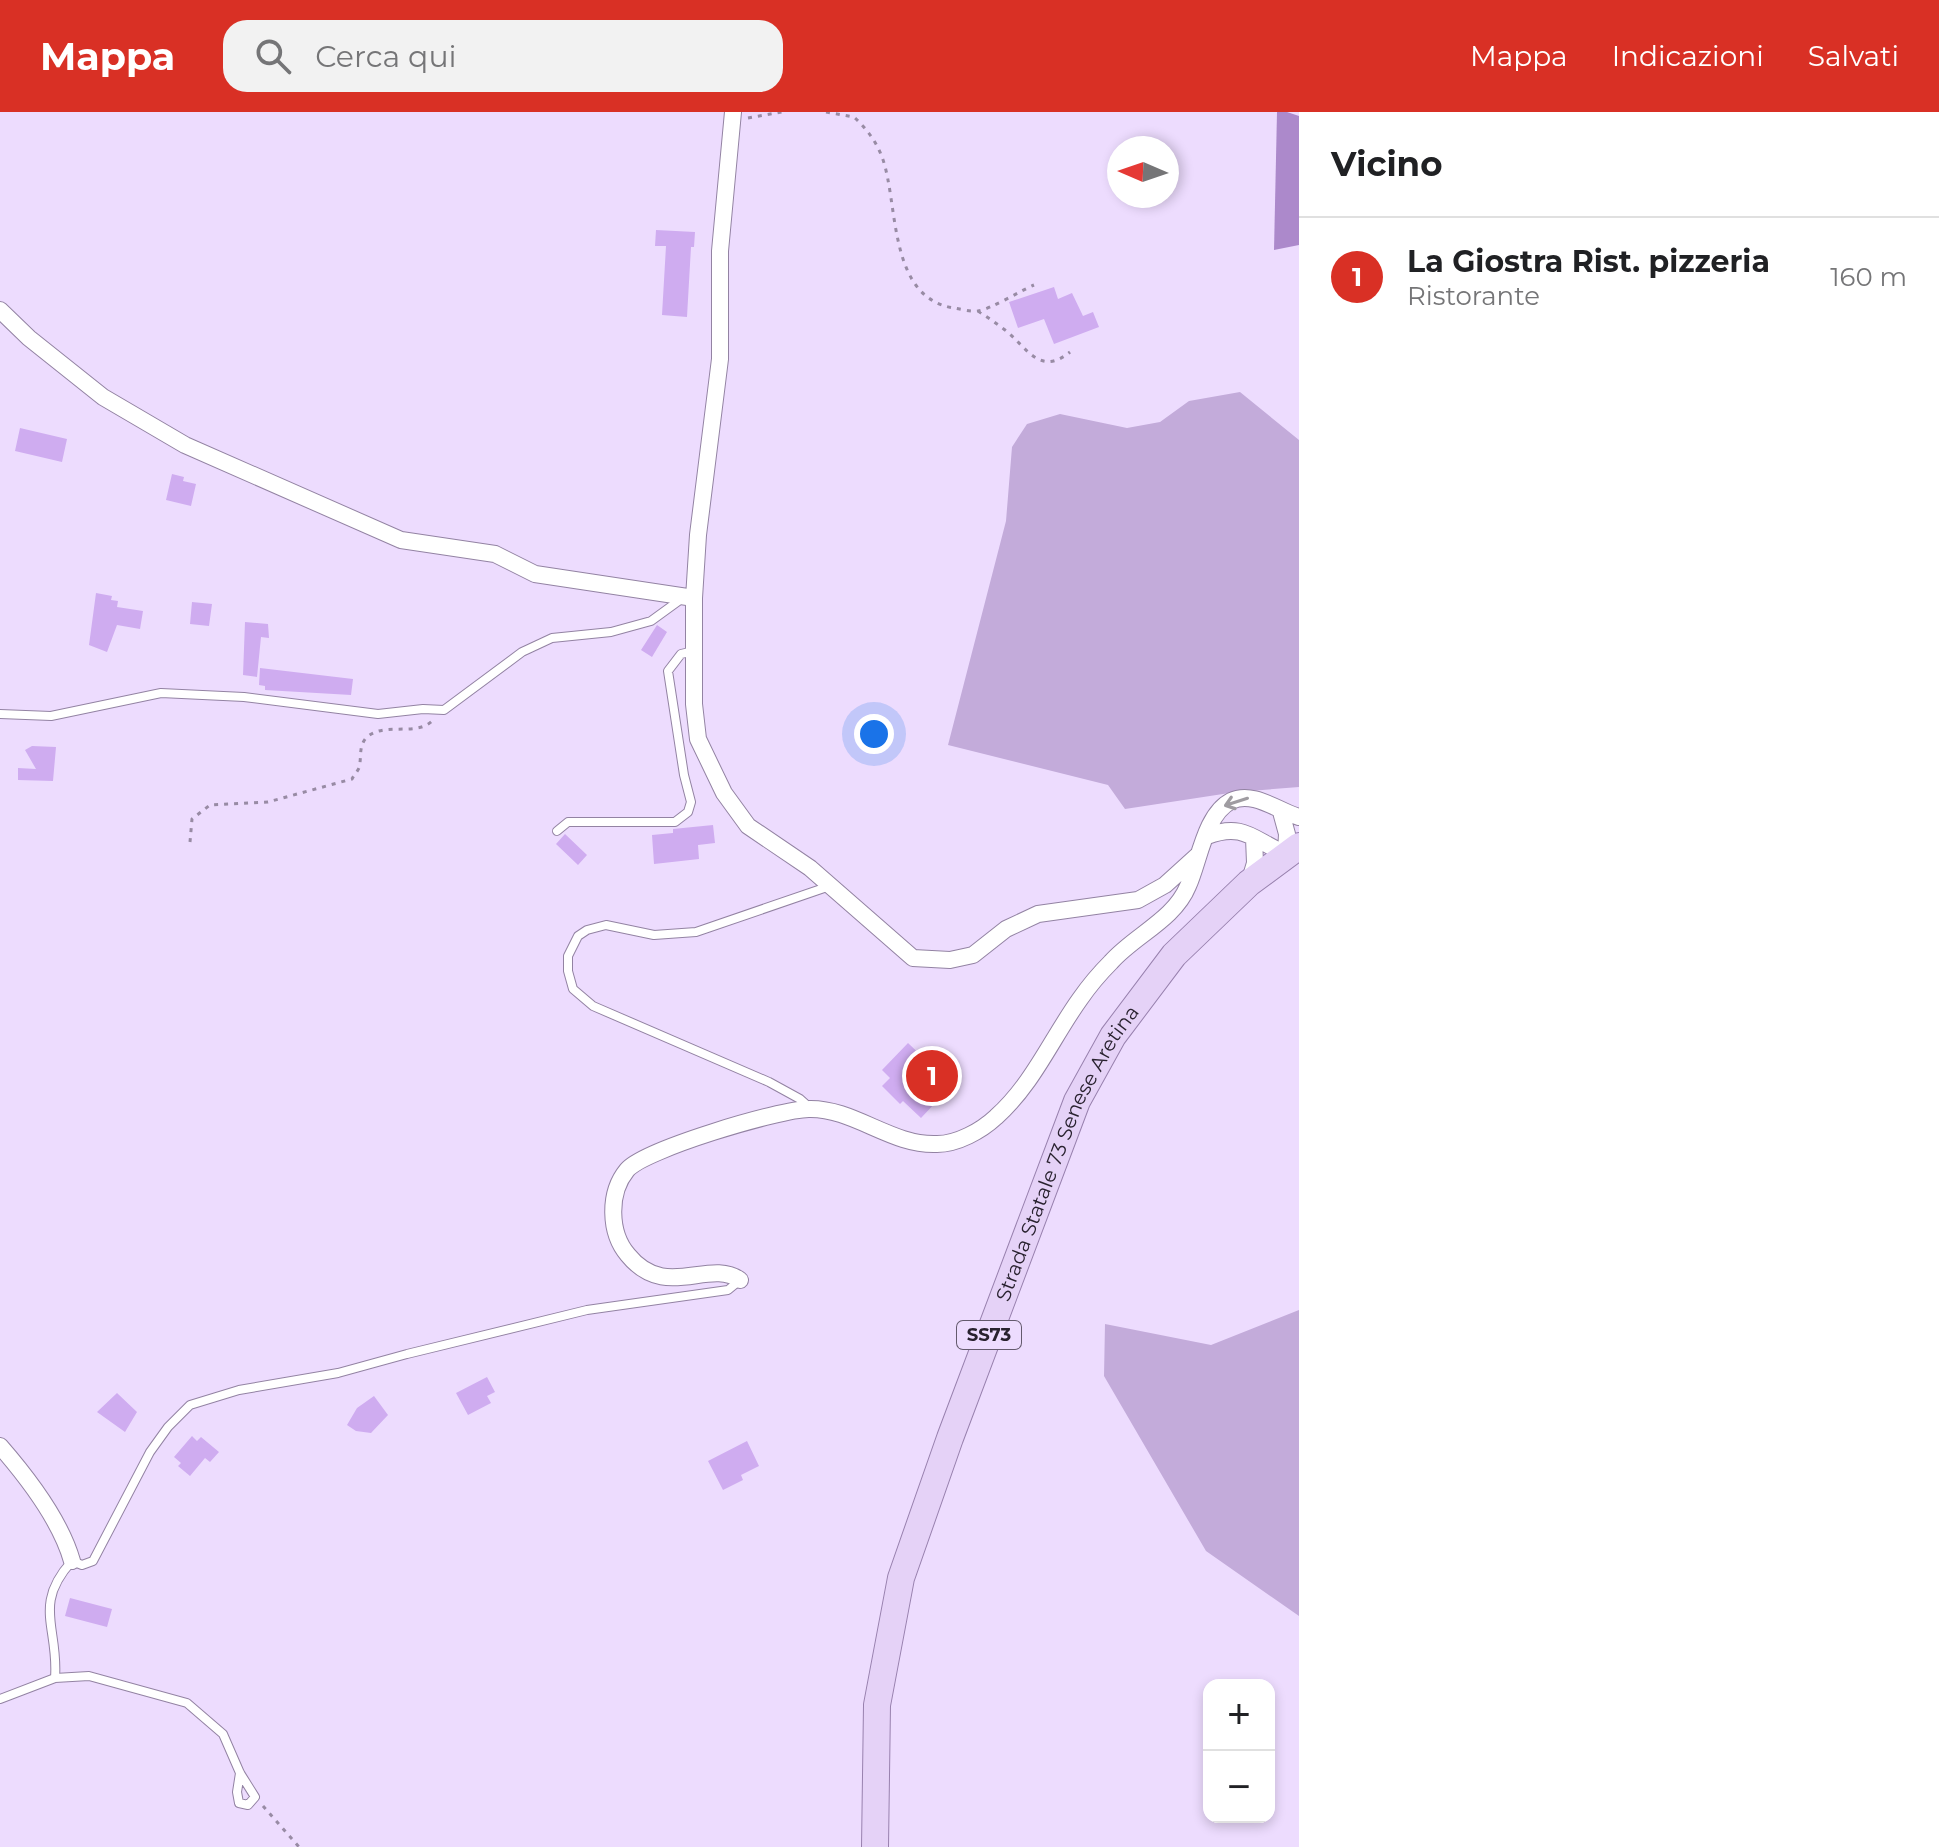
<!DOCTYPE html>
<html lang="it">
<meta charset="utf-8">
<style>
body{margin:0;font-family:Montserrat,sans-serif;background:#f2f2f2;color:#202124}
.controls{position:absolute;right:24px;bottom:24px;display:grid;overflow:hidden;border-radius:16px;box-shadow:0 4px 12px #0003}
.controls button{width:72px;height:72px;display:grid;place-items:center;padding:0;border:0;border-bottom:2px solid #e0e0e0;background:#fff;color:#202124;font:40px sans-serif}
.compass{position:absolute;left:1107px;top:24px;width:72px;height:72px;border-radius:50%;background:#fff;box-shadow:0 4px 12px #0003;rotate:272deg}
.you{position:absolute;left:874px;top:622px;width:28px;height:28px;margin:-20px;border:6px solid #fff;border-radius:50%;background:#1a73e8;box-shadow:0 0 0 12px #1a73e833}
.badge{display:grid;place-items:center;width:52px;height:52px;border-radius:50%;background:#d93025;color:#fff;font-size:26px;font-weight:700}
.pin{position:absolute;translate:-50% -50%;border:4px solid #fff;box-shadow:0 2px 8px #0006}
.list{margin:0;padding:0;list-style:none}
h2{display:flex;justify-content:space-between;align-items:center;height:104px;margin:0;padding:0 32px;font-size:34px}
h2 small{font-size:26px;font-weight:400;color:#757577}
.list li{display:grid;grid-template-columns:52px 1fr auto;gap:24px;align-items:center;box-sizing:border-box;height:120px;padding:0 32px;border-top:2px solid #e0e0e0}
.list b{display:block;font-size:30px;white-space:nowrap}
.list p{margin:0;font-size:26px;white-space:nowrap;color:#757577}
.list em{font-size:26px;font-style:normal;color:#757577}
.icon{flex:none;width:44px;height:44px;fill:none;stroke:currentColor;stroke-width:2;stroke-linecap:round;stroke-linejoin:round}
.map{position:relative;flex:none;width:1299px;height:1735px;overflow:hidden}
header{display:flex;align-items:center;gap:48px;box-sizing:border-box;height:112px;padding:0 40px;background:#d93025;color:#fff}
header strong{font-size:38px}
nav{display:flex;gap:44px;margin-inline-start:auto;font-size:28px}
.search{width:560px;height:72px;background:#f2f2f2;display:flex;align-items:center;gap:20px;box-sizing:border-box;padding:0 28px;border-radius:24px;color:#757577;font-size:30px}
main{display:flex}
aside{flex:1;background:#fff}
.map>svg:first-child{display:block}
.green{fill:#c3abda}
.water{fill:#ac89cb}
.building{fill:#cfacf0}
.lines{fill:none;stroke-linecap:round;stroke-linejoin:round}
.service-casing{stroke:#9383a3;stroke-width:10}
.minor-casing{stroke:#9383a3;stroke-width:18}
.primary-casing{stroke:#9881ae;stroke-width:28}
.path{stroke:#988ba4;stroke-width:3;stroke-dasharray:4 6;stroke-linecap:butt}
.service{stroke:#fff;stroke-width:8}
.minor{stroke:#fff;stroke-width:16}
.primary{stroke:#e5d2f7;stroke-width:26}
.oneway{stroke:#9f9ca1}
.labels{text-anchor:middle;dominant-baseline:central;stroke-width:8;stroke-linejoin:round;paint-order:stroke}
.shield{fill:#eddcfe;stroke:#645a6d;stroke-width:2}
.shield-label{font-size:18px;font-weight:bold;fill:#29222f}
.street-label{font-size:20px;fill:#29222f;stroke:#eddcfe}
</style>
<header>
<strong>Mappa</strong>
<div class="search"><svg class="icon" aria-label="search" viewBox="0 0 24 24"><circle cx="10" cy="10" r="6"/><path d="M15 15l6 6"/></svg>Cerca qui</div>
<nav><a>Mappa</a><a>Indicazioni</a><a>Salvati</a></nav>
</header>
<main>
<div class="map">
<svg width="1299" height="1735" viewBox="0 0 1299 1735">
<rect width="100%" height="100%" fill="#eddcfe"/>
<!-- green -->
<path class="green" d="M1240,280L1299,328V675L1236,680L1125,697L1108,673L948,633L1006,409L1012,335L1027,312L1060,302L1127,316L1160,310L1189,289Z
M1299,1198V1504L1206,1439L1104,1264L1105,1212L1211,1233Z"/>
<!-- water -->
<path class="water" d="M1277,0H1287L1299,4V133L1274,138Z"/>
<!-- building -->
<path class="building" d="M656,118L695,120L694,135H691L687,205L662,203L666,134H655Z
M1054,175L1058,187L1072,181L1083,204L1093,200L1099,215L1054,232L1044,207L1018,216L1009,190Z
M20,316L67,327L62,350L15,339Z
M172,362L184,365L183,369L196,372L191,394L166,388Z
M96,481L112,484L111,488L118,489L117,495L143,499L140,517L117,513L107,540L89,533Z
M192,490L212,492L209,514L190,512Z
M245,510L268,512L269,526L261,525L257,565L243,563Z
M657,513L667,520L652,545L641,538Z
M260,556L353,567L351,583L265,578V574L259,573Z
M32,634L56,635L53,669L18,668V656L36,657L25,638Z
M713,713L715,731L698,733L699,747L654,752L652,723L673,721V717Z
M565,722L587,743L578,753L556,732Z
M908,931L952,973L921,1006L903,989L900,992L882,974L890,966L882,958Z
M487,1265L495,1280L487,1284L491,1291L468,1303L456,1281Z
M117,1281L137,1300L125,1320L97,1300Z
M374,1284L388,1303L371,1321L356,1319L347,1313L357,1296Z
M192,1324L197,1329L201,1325L219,1340L210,1350L205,1346L190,1364L178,1354L181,1351L174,1345Z
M747,1329L759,1354L741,1363L743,1368L723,1378L708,1349Z
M70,1486L112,1497L107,1515L65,1504Z"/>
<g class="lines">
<!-- service casing -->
<g class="service-casing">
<path id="service" d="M0,602L51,604L161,581L244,585L378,602L423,597L444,598L522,540L552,526L611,520L651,509L684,485
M557,719L568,710H675L688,700L691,690L684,663L668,559L681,542L694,539
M810,996L800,987L769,970L593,894L573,877L568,859V844L578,824L587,818L606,813L654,823L696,820L830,774
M55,1566C59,1516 32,1493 72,1449L82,1453L93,1449L150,1340L168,1315L190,1293L239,1278L338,1261L407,1242L587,1198L728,1178L739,1169
M0,1587L55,1566L89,1564L187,1591L223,1622L240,1661L255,1685L248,1693L239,1691L237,1680L240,1661"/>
</g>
<!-- minor casing -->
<g class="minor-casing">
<path id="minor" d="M733,0L720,139V247L698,423L694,486V592L698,627L724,681L748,714L810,756L913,846L950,848L973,843L1006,817L1038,802L1138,788L1165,773L1197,744
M0,198L29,226L103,285L185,333L401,428L495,442L535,462L694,486
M1207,724C1244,710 1253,728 1286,742L1287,722L1281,700
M1249,771L1255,751L1254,726
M740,1168C709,1146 665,1189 628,1143C609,1121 608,1081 627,1058C643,1038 780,997 809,997C854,996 891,1034 937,1032C957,1032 981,1019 996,1005C1033,972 1052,926 1080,887C1089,874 1100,861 1111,850C1135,823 1174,808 1188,774C1199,750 1205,702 1231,689C1253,678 1278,699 1299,705
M0,1334C27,1365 61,1410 72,1449"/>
</g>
<!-- primary casing -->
<g class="primary-casing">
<g id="primary">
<path id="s1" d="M875,1735L877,1593L901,1466L950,1326L1077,989L1113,924L1174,843L1249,771L1299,734"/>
</g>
</g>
<!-- path -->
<path class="path" d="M826,0L854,5C866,16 876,29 882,45C899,90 887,186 954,196C961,197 971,200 978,199C991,197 1020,179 1034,173
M748,6L782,0
M978,199C987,205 996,211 1005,218C1027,235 1039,265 1070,240
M190,730L192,707L210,693L268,690L352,667C354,663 357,660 359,656C362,645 358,634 367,625C386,609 418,626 434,607
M263,1694L299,1735"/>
<!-- service -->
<use href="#service" class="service"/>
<!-- minor -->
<use href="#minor" class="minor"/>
<!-- primary -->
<use href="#primary" class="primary"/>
</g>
<!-- one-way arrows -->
<defs><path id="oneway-shaft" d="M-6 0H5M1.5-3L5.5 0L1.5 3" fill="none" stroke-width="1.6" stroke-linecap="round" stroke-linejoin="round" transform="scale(2)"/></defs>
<use class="oneway" href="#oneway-shaft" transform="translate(1236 690) rotate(162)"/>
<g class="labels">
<!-- shield labels -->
<rect class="shield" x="957" y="1209" width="64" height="28" rx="6"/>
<g class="shield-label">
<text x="989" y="1223">SS73</text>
</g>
<!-- street labels -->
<g class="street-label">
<text stroke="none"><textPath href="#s1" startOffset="728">Strada Statale 73 Senese Aretina</textPath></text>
</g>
</g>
</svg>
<div class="controls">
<button>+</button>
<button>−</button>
</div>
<svg class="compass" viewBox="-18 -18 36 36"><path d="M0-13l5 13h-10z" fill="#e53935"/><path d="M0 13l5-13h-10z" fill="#757577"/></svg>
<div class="you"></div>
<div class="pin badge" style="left:932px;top:964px">1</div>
</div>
<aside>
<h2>Vicino<small></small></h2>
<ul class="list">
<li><span class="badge">1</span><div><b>La Giostra Rist. pizzeria</b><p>Ristorante</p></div><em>160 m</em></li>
</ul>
</aside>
</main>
